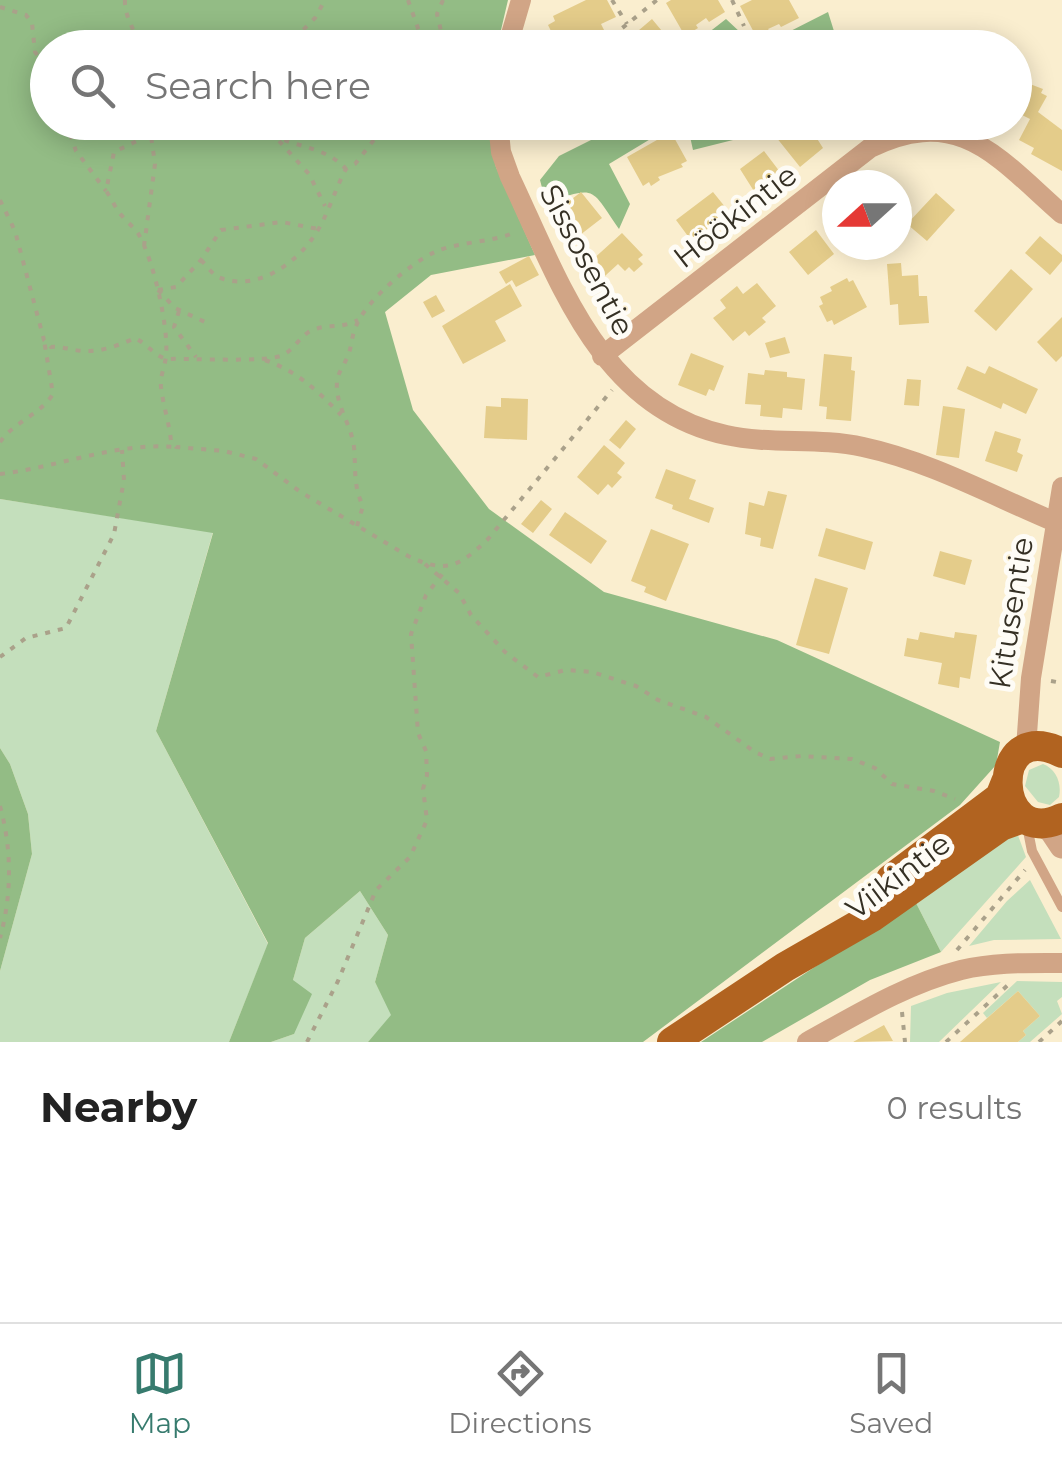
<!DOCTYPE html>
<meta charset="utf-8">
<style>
body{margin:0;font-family:Montserrat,sans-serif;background:#f6f6f6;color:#222}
.compass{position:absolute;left:822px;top:170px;width:90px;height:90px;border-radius:50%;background:#fff;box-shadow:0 5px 25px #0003;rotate:249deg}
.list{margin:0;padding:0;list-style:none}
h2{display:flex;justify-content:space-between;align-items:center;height:130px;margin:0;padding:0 40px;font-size:42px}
h2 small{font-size:32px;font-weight:400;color:#767676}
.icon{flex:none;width:55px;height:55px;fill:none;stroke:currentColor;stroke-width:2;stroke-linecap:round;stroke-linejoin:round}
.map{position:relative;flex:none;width:1062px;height:1042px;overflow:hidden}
.search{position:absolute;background:#fff;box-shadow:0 5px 25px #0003;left:30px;right:30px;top:30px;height:110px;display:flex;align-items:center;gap:25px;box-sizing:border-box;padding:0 35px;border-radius:55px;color:#767676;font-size:38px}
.sheet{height:280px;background:#fff}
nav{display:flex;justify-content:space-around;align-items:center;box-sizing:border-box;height:140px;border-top:2px solid #e0e0e0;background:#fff;font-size:28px;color:#767676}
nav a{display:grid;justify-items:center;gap:5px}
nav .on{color:#377b6e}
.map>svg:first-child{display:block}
.green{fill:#c4dfbc}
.forest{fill:#93bc85}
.building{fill:#e4cc8a}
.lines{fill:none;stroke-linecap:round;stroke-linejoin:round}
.path{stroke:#aaa18a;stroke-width:4;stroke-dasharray:5 8;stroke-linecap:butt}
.service{stroke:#d1a586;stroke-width:10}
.minor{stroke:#d1a586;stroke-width:20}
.tertiary{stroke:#d1a586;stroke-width:25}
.primary{stroke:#b16320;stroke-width:30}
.labels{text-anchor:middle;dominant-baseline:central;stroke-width:10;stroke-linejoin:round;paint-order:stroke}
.street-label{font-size:30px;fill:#353024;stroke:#fefcf6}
</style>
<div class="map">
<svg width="1062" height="1042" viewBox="0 0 1062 1042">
<rect width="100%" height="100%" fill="#faeecf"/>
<!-- green -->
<path class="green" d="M0,499L213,532L156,731L268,944L229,1042H0V971L32,854L28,814L10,764L0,748Z
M1043,764C1056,769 1062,783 1059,797L1050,805L1038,802L1025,786L1029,770Z
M1016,830L1026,857L941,952L915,901Z
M1030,880L1061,939L994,940L969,946L1007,901Z
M360,891L388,935L375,982L392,1015L368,1042H271L294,1034L293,980L305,938Z
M1017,981L1062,982V997L1057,1001L1062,1014L1030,1042H1018L1026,1035L1023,1031L1040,1016L1018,991L987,1018L983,1013Z
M1001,982L939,1042H910L911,1006L947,993Z"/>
<!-- forest -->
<path class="forest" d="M0,0H508L497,47L48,48V122L487,123L496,167L535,255L431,275L385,312L413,410L489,509L604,592L777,640L1000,742L996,765L960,805L643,1042H368L391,1015L375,982L388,935L360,891L305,938L293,980L312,994L294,1034L271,1042H229L268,943L156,731L213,533L0,499Z
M828,12L838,44L833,47H759Z
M726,19L756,47H690Z
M625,123H677L609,164L630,204L619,229C590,186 596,186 546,203L540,180L559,156Z
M687,123V122L757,123L737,139L693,150Z
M0,748L10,764L28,814L32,854L0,971Z
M915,901L941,952L870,980L762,1042H701Z"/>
<!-- building -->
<path class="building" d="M586,0H607L616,17L601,24L605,32L582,44L578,36L565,43L562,38L556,41L548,25L555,21L553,16Z
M671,0H718L725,12L709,22L706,18L696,25L698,28L685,36L666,3Z
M752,0H789L799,18L781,27L779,24L768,29L771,33L758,40L740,6Z
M652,19L676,48H618Z
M935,34L941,48H904Z
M1014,78L1043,89L1041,93L1047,96L1038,112L1062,130V171L1031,154L1034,148L1019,140L1030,119L1014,111Z
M785,122H802L807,128L809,126L823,148L800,167L772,132Z
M671,132L687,161L681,164L683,167L658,177L660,180L651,186L649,182L643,186L627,157Z
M764,151L780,172L757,196L740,169Z
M581,192L602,218L580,235L559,209Z
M713,192L734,218L717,230L720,235L709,243L706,239L696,247L676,220Z
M936,193L955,210L927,241L907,224Z
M816,230L834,254L808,275L789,252Z
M622,233L643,255L638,259L643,264L634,272L629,267L625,271L618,264L594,286L580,271Z
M1040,236L1062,255V261L1050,275L1025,253Z
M529,256L539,275L516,287L512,280L506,284L499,272Z
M901,263L902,276L918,275L919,296H927L929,323L899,325L898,304L890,305L887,264Z
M1011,269L1033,289L996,331L974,311Z
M847,278L849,282L853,280L867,307L834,325L832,320L827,322L819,306L823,304L820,297L832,291L830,287Z
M757,283L776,306L762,318L766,322L749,336L745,331L733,341L713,318L726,308L720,300L737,286L743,294Z
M510,284L522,306L495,321L506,341L463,364L442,326Z
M436,295L445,311L432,318L423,302Z
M1062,317V356L1056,362L1037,342Z
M785,337L790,353L770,358L765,343Z
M691,353L724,366L714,391L709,389L706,396L678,385Z
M824,354L852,357L851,370L855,371L851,421L826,419L827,407L819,406Z
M967,366L985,374L989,366L1038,389L1026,414L1003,403L1001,409L957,389Z
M765,370L787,372V377L805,379L802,410L783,408L782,418L760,416L761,405L745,404L748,373L764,375Z
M907,379L921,380L919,406L904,405Z
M501,398L528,399L527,440L484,438L486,406L501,407Z
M943,406L965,409L959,458L936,455Z
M626,420L636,429L620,449L609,440Z
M995,431L1021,439L1017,452L1023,455L1017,472L985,461Z
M604,445L625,463L617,473L622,477L612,488L608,484L598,495L577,477Z
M666,469L696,480L689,499L714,508L709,523L672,509L673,505L655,498Z
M768,491L787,495L773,549L760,546L761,538L745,534L749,502L764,506Z
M541,500L552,509L533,533L521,524Z
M565,512L607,541L591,564L549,535Z
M826,528L873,542L865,570L818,556Z
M651,529L689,544L666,601L644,592L646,587L631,581Z
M940,551L972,560L965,585L933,576Z
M815,578L848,588L829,654L796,645Z
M920,632L954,638L955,632L977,635L970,679L960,677L959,688L938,684L942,663L904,656L907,638L918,640Z
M1018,991L1040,1016L1023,1031L1026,1035L1018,1042H960Z
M884,1025L893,1041L853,1042Z"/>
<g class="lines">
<!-- path -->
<path class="path" d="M125,0C124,17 136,30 139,48
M408,0L425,48
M443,0L437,14L445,48
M612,0L627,24
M732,0L744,26
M0,7L26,15L32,23L35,52L48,69
M285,48L315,18L325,0
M606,48L621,29L657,0
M66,122L76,151L106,191
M153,122L137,141L114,152L106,191C112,199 116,210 123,217C128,223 135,228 139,235C153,259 169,327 166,356C165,367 160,375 161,387C163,405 169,422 171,441L176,447L224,451L256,459L299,491L408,556C446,574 459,567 488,539L612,390
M250,122C280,148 322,142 346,169
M279,141L309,174L325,206
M0,200L15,231L44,340L51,347C63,346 73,351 85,351C101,352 120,345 135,338C147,344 154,355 166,359C190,358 267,363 283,355C295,349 301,334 313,330C330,323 337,330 358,320
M144,246L155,164L149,122
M201,260C206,265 212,274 218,277C253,292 292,267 312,239C327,219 334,191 346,169L355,164L388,122
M158,290L176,287L201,260L221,230L282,222L318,229
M158,290L175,308L207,323
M179,311L174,327L196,357
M265,360C298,372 317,390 341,415
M0,442C15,421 40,415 53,394L44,340
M0,474C59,467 116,442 176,447
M357,526L363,506C353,486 356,469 354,447C351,423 335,406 337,381C338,373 343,367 346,360C352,350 351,335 357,324C368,299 411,263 435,252C459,241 500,242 516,231
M425,564L459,593L471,615L505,652L538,677L566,670L592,672L636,686L658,700L706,717L755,752L770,759L802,756L852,759L875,768L892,784L934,791L955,799
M0,657L26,638L66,628L114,534L124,480L122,450
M1051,681L1062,683
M0,806C12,850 12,894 0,938
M957,950L1025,870
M902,1012L905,1042
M307,1042L338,981L376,890L410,857L427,820L423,789L427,775L426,751L418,733L411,634L426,595L447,568
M946,1042L1009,984
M1039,1042L1062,1021"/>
<!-- service -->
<path class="service" d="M1027,826L1032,851L1062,907"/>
<!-- minor -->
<path class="minor" d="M507,48L521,0
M498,122L501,152L510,177C559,280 600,408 726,435C771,445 818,437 863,447C929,461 993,496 1055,522
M602,356L870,148C960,104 998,158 1062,214
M1026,748L1031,678L1062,487
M807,1042C856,1015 906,984 961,970C994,962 1029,963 1062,963"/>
<!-- tertiary -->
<path class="tertiary" d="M1041,823L1052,831L1062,846"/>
<!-- primary -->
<path class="primary" d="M1062,753C987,714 992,852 1062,818
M891,879L1000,797L1006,782
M672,1042L785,967L872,917L1001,826L1023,818"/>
</g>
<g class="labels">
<!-- street labels -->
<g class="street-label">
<text transform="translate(735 216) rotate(-38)">Höökintie</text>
<text transform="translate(587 260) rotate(62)">Sissosentie</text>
<text transform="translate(1011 613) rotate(-81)">Kitusentie</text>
<text transform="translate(898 876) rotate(-37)">Viikintie</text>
</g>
</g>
</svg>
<svg class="compass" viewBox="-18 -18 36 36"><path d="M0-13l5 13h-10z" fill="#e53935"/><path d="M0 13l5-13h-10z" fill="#767676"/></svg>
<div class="search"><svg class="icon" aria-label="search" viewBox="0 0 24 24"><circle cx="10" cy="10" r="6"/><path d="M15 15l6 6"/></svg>Search here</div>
</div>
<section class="sheet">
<h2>Nearby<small>0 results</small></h2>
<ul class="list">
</ul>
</section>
<nav>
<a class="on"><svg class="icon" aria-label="map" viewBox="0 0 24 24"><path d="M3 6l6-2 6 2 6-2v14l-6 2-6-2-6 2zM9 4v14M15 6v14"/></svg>Map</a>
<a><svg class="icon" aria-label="directions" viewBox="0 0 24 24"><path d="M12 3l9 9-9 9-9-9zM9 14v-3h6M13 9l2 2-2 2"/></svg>Directions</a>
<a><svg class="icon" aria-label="saved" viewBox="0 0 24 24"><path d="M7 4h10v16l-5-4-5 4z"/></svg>Saved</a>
</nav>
